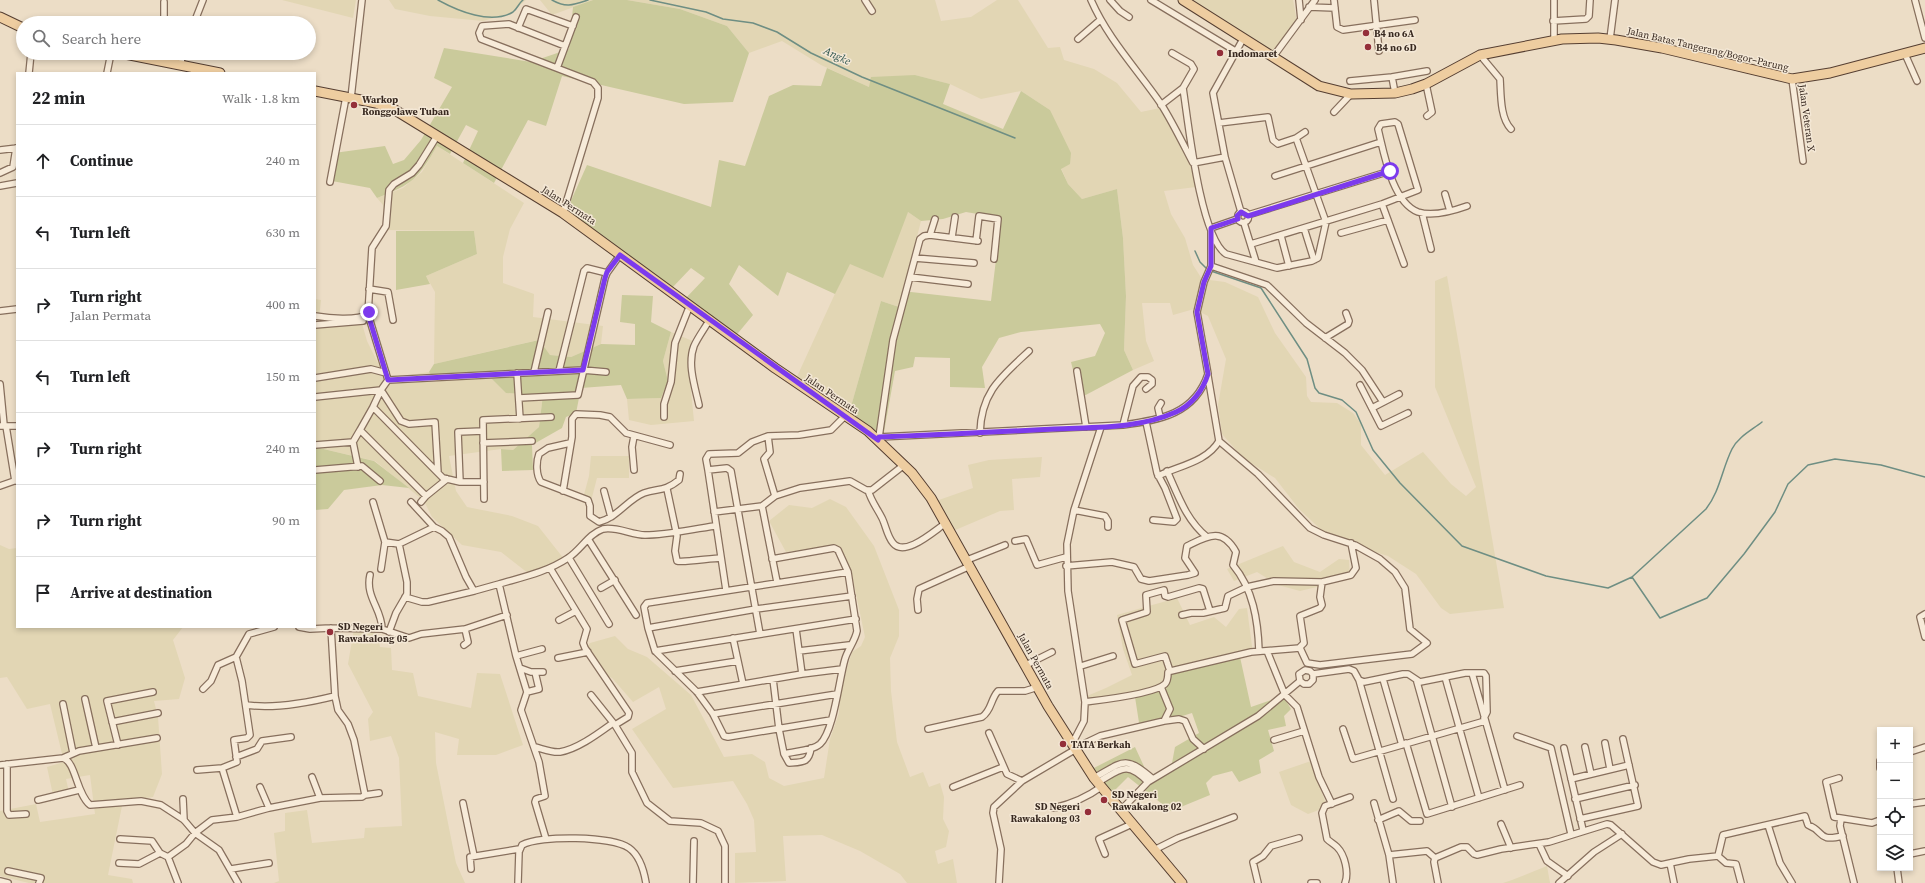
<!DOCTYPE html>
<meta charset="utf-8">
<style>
body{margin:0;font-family:"Source Serif 4",serif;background:#f2f2f2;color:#202124}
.controls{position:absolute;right:12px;bottom:12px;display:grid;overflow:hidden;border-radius:0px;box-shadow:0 2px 6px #0003}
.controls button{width:36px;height:36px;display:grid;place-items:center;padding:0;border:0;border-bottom:1px solid #e0e0e0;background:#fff;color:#202124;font:20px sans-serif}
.stop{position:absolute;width:12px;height:12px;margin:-9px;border:3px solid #7c3aed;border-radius:50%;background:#fff}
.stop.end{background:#7c3aed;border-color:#fff;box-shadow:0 1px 4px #0008}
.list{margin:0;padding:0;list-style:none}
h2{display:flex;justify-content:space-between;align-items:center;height:52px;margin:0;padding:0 16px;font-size:17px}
h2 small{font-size:13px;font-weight:400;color:#757577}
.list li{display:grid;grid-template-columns:26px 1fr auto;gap:12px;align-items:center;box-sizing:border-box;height:72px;padding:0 16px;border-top:1px solid #e0e0e0}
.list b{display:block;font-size:15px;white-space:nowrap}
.list p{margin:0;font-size:13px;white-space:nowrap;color:#757577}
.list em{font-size:13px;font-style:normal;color:#757577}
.icon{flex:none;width:22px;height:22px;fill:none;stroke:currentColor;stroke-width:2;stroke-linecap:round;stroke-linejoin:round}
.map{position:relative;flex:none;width:1925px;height:883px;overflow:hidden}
.search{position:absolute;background:#fff;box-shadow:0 2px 6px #0003;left:16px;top:16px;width:300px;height:44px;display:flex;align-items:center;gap:10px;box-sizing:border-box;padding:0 14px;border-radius:22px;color:#757577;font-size:15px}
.panel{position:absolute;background:#fff;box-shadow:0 2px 6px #0003;left:16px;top:72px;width:300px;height:556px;border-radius:0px}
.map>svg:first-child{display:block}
.farmland{fill:#e2d6b4}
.green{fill:#caca9b}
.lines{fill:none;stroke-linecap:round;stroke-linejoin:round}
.stream{stroke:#6e8e83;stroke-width:1.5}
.street-casing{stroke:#876f5d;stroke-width:8}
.primary-casing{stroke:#553e31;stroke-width:11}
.street{stroke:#f7ebd9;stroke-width:5.5}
.primary{stroke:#eecda0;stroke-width:9}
.route{stroke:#7c3aed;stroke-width:5}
.poi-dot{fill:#942f3a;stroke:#f4e8d6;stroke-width:1.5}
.labels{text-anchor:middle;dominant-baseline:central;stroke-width:3;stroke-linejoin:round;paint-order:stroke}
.poi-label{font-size:10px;font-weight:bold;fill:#382920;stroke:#f4e8d6;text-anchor:start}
.street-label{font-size:10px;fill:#382920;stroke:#f4e8d6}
.water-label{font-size:11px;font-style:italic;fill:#305750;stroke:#f4e8d6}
</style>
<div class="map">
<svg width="1925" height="883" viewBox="0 0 1925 883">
<rect width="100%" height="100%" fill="#ecddc6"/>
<!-- farmland -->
<path class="farmland" d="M282,0H356L353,18Z
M389,0H526L511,13L483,21L430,16L395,9Z
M540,0H593L552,15Z
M627,0H935L941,21L971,17L997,0H1018L1048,48L1060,47L1064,60L1094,69L1117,83L1141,112L1160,108L1190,163L1196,187L1164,191L1171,214L1185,238L1193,265L1202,279L1225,282L1258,297L1275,333L1306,377L1307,396L1311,402L1337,403L1353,413L1361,424V445L1385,475L1423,452L1451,484L1466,496L1476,487L1435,387V281L1447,276L1504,608L1450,614L1441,608L1416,574L1388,556L1331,539L1299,509L1275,478L1243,458L1222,434L1218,405L1226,359L1208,316L1194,309L1173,315L1170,303H1142L1146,341L1154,361L1133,370L1124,350L1126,296L1123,238L1117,189L1082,199L1068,184L1061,168L1050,110L1021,91L981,99L950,84L915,75L869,87L821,65L782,41L749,53L727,26L680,9Z
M1181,0H1293L1297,22L1269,57Z
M437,146L524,203L510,229L503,257V283L534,294L533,317L603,326L601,344L571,357L550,355L538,340L434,364L435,292L426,276L477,254L474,231L384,230L383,205L377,198L403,188L422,172Z
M908,212L921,221L899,307L881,301L848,417L795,381L849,263Z
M315,299L321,300L318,327L361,320L367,341L384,375L390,378L429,372L436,380L486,373L543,395L539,427L513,450L501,449L449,456L456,491L467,507L512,516L538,526L564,559L533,577L501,552L462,545L432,517L424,501L375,461L315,447Z
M671,332L695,342L688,361L694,421L651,425L629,420L627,399L661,398L668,381L663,361Z
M591,456H629V478H597L590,505L582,502L589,476Z
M1042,457L1040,477L1012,479L1014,510L1000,511L953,531L936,501L973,488L968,465L989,460Z
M830,499L846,507L874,546L899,610V636L890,658L891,691L897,742L910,777L923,772L929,787L940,783L944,797L943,819L949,831L946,847L935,851L938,864L953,859L957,883H907L900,874L860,851L822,835L783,836L786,881L735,883V853L756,852L754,820L747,804L733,781L673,788L632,729L666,709L659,687L633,702L612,678L600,673L585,650L590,643L615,636L628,649L647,657L691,695L724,757L752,754L765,762L769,778L784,786L824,778L830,739L839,713L840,691L852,652L861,646L865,637L852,575L841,551L831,547L786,552L769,521L789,505L812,508Z
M0,545L9,549L17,548V627H183L173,640L185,678L179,699L154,701L158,717L162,774L153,797L123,801L108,875L132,879L133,883H29L0,876V811L36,804L40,822L95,814L90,775L66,779L69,792L53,795L47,767L64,762L50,704L27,709L7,677L0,678Z
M1283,546L1294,562L1320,572L1339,559L1349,560L1350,579L1300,591L1278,585L1257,572L1234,581L1227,569Z
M1177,598L1190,625L1214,617L1226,627L1239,609L1247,608L1253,654L1166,672L1162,689L1135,697L1087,706V696L1106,688L1132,675L1123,649L1117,615Z
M354,629L377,632L380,647L391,648L392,670L413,673L418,696L471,708L477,673L500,674L523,745L496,755H457L459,739L435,732L436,763L456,863L465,883H274L279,881L274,833L285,831V813L307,810L312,843L364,838L365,828L402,826L399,758L391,736L370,741L368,719L373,712L348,664Z
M1311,761L1327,807L1308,814L1291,805L1279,772Z
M1547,866L1550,883H1503L1512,880Z"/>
<!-- green -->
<path class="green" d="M593,0H627L680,9L727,26L749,53L733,102L684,104L562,76L546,126L528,120L494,183L463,163L478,131L466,125L450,154L437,146C418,179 413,184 377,198L370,188L332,181L334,153L385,146L393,164L404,160L421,140L452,87L434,78L444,48L531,62L569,49L573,7Z
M827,68L869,87L871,77L915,75L950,84L943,104L1003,129L1021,91L1050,110L1071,153L1070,164L1061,169L1068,184L1082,199L1117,189L1123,238L1126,296L1124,350L1133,370L1080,398L1071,362L1095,356L1105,333L1100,324L1021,332L999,338L982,367L985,388L950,387V358L915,357L913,367L895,371L882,443L848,417L881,301L899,307L902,291L991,301L1001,218L966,212L943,219L921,221L908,212L883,278L850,264L835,294L787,272L778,296L739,265L729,284L753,315L734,338L685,299L705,278L691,268L671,289L565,214L587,165L711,207L719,160L745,166L769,96L793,85L821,86Z
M396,231H474L477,254L426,276L430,284L396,290Z
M622,295L653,296L651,322L671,332L663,361L668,381L661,398L627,399L621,385L581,388L576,413L566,417L562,428L532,445L533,470L502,471L501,449L513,450L539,427L543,395L506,393L486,373L435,380L429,372L434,364L539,340L550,355L571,357L601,344L635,345V324L620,322Z
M315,447L374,461L409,488L382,485L344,490L328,509L315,510Z
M1240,657L1251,707L1283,696L1291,709L1284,716L1286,726L1268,730L1274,751L1259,760L1261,773L1239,782L1232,771L1213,776L1206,783L1210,795L1171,811L1128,777L1109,796L1090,770L1135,747L1148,775L1159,773L1172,763L1175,747L1199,733L1192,713L1140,729L1135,697L1162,689L1166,672Z"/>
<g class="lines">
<!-- stream -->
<path class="stream" d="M438,0C458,11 491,25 513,12C517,9 519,3 523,0
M552,0C566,8 573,5 588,0
M650,0L706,12L723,19L753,23L777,32L811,53L862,77L1015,138
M1195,251L1200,262L1206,268
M1211,271L1261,288L1307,359L1315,388L1319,393L1342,400L1356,412L1373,450L1400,483L1462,546L1546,576L1608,588L1632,577L1660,618L1707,598L1744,554L1775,512L1788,484L1808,465L1835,459L1881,465L1925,477
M1632,577L1706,509C1720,491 1722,469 1732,449C1738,437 1752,430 1762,422"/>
<!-- street casing -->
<g class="street-casing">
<path id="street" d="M865,0L872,11
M1091,0C1108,39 1137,69 1161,104C1173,123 1183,144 1193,163L1225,157
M1110,0L1120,11L1129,17
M1151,0L1237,52
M1299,0L1301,20
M1334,0L1337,27L1343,30L1415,20
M1374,0L1379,51
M1554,0V41
M1915,0L1925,38
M1309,7L1335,8
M1553,21L1586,19L1589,16L1590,0
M164,23V2
M194,23L203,0
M518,28L526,9L573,26
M1078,39L1100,20
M1610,39L1615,0
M1905,54L1917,81
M1480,55L1500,79C1501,94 1500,118 1511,129
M1273,57L1315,0
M162,62V53
M180,66L183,53
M557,68L576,17
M29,73L31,53
M107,73L111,53
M1392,77L1395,93
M1792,79L1803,161
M1350,81L1392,77L1427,71
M1426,84L1432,112L1427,116
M1183,88C1188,120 1200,237 1226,254L1277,268L1312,261L1318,258L1326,222L1296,138
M351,98L362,0
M1161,105L1183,88L1194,69L1191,64L1172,53
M1334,112L1351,94
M1219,123L1268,117L1273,140L1278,144L1296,138L1305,132
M0,150L17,148
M0,173L13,167L16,148
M1275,176L1381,142
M330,182L346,97
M0,186L17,183
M1445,194L1450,211
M1382,204L1404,264
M1237.5 217a5.5 5.5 0 1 1 11 0a5.5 5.5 0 1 1-11 0Z
M1241,212L1225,157L1213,93L1243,39
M563,213L598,98V88L593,82L481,39L479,33L482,26L509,24L565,46
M1422,213L1431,249
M1248,215L1390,171
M1244,223L1256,262
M1211,228L1237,219
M1304,228L1314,260
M1341,233L1388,220
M930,235L935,219
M1281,236L1289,266
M952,237L955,217
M976,241L979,216L998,219L994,259
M1251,244L1382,204L1418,190L1398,124L1395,122L1381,124L1378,129C1384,153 1392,202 1418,212C1433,217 1453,211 1467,206
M915,258L974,263
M1211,266L1267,285L1306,323L1345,353L1362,370L1383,402
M910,277L968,284
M369,289L388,292L393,320
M0,311L17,309
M315,316C328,318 357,321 368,314
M315,325L363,321
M1325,338L1348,324L1349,321L1346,313
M559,371L584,271L587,268L607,273
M1077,371L1086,427
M534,372L548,312
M517,373L520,419
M315,378L371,369L386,373
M388,380L368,314L372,248L386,226L389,190L394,184L412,173L419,165L437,136
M0,384L4,425
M1360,385L1381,426L1408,413
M315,397L381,390L373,407L438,473
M519,398L578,395L605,278L607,273L620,255
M699,405C695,387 687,364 694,346C698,337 705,328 710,319
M373,407L360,430L426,496
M1372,408L1399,394
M664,417V404L671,382L675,343L690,305
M1160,417L1158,408L1161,403
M1146,422L1157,473L1165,488L1177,519L1174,522L1153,520
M1123,425L1133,386L1141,377H1148L1152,380V384L1146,389
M0,426H17
M6,426L15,481
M483,431L458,432L460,482H484
M980,433C981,392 1001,377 1029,351
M768,436L770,452L764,459L775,496
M879,437L893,340L920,239L924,236L930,235L978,241
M878,440L879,437L1123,425C1160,420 1195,414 1208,374L1197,312L1204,282L1211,266V228
M353,442L358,467
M483,443L532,441
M570,443L548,448L539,454C536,462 536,475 541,482L588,500L590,506V516L599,522C617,518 628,499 644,493C659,488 664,492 679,480L680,474
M315,445L353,442L360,430
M315,470L362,466L380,481
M634,470L632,447L634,436
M708,470L706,459L709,454L738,453L752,442L768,436L799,435L831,430L845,416
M1167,471C1178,495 1186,520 1207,537
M1158,476C1178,466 1207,462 1219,441L1208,376
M460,482L443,478L438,473L435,422L409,424L401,421L381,390L388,380L583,370L606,372
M0,486L17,480
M667,489L677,536L675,551L677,561C682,563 712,558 721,558
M868,490C871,501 877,508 882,518C886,526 887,536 893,543C905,558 935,530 946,523
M563,491L572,437V419L576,414L600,415L610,417L626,433L670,445
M604,491L611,517
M484,499L483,420L551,417
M373,502L385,542L399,544L434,527L442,531L449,537L466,577L474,591L499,584L516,656L527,692L521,710L539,762L545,796L536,799L535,802L546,839
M411,502L434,527
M421,502L426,496L447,479
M762,506L777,582
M1074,510L1105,516L1108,521V527
M714,512L762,506L775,496L800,488L850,481L866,490H872L904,465
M588,539L636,615
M1015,541L1026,539L1037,565L1066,557
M569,558L609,624
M772,559L834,548L838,550L848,572L857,631C855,641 848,649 845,659C839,679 834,731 820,744C812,751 795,751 784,754L779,729L773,679
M967,560L1005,545
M1066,566L1112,562L1134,567L1141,579L1149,581L1188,575L1195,573L1185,558L1187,546C1208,536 1222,527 1236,552L1233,565C1253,589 1258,620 1259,651
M550,568L587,629L583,643L585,648L629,713L628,717L615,725L632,753V772L647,803L670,821L701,823L718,831L725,846V883
M381,569L385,542
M370,575C365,597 382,609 382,629
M499,584C523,577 547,572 568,558C581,550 588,534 603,529C616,526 632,535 645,535C668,535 692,529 715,526
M601,588L615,580
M726,590L708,470L727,468L731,471L760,634
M405,597L422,602H428L474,591
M918,610L917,599L919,589L970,566
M1925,614L1920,617L1925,637
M1182,615L1191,613H1203L1225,608L1228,596L1247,587L1274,581L1322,582L1351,575L1356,568L1351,543
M559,620L576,611
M299,627L310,629L331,628L382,629L409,638L421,634L465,629L507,615
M331,628L335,696L338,710L348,724L354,740L365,795
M648,628L756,609L852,596
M796,629L802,674
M389,632L396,613L407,594V582L399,544
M733,638L743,684
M464,645L468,642L465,629
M1299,648L1304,643L1300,616L1320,608L1322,605L1320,597L1322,582
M655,651L856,619
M799,651L849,645
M1267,651L1285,695L1297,707L1319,777L1332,804
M516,656L542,649
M558,658L588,652
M1026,665L1052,652
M1081,666L1113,656
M520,668L531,672H543
M675,671L738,661
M1170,671L1165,656L1135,664L1122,620L1147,612L1146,595L1164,590L1165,596L1168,597L1199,588L1203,589L1210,611
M1472,673L1505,790
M1313,674V680L1309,684H1304L1300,681L1299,674L1305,670L1310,671L1313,674L1349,669L1354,671L1359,680L1364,682L1403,674H1408L1420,682L1465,673H1484L1486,676L1487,712L1484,718
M1445,677L1479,798
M1383,679L1402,745
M1359,680L1393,799
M1417,682L1452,807
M203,689L211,681L218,665L236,657
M527,692L539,689L535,672
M697,692L802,674L842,669
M591,695L615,725
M85,699L96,748
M1085,702C1101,700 1155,694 1165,684C1168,681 1168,676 1168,672L1171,671L1251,652L1300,648L1307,663L1320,665L1412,654L1427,643L1410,629L1405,588L1395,572L1380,559L1355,545L1324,535L1310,528L1258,474L1219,441
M63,704L73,753
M246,705C274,709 307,703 335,696
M713,714L837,694
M831,720L728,737L724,736L713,714L697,692L655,651L648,628L644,607L647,603L848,572
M1164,721L1179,719L1185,721L1193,739L1204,749
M112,722L158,713
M928,729L982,717C992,710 990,700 998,691H1025L1038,687
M1343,729L1353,759L1485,721
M989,733L1007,774L1022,781
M1517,736L1551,748L1571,834
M1274,740L1304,731
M1406,743L1427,814L1520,785
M1605,743L1610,769
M1072,744L1084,721L1085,702L1068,591L1067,544L1074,510L1101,427
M118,745L107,701L153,692
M535,747C543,749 552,753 560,752C578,749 599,733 613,723
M1585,747L1591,774
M1075,748L1100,736L1164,721L1170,709L1161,687
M1564,748L1583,830
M1910,752L1925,747
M784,754L789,763C803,762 809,763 811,748
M236,757L257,749L262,741L291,737
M63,758L79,751L157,738
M1880,761V768
M7,764V811L9,815L26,814
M0,765L63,758C76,762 76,793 90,805L141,801L161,805L184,820L195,833L219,850L238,883
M197,770L222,768
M312,777L320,798
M1094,778C1124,761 1125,755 1153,779
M1839,778L1826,782L1834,817L1872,823L1880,820
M1571,779L1629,765
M1097,783C1121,769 1126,760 1148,782
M260,787L269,808
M953,787L1003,767
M183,799L184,820
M1575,799L1635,785
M38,800L79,790
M463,803L474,856
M1374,803L1389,855L1393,883
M1910,804L1925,802
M1054,808C1071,804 1086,798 1101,787
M1121,810L1148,782L1258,716L1300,681
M237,817L222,768L237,762L234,740L247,738L250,735L242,681L236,657L249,634L274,627
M1580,819L1638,806L1623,739
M1841,819L1840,826L1854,883
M1378,820L1399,811L1411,821H1420
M1501,824L1511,848
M1768,825L1780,863L1792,883
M120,839L152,841L160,853L168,857L178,883
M1539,844L1547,861L1568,876
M1154,850L1178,838L1234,817
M1105,854L1099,839L1132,824
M1910,854L1925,851
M1389,855L1427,851L1435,858
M1718,856L1723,835L1805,816L1808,825C1826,832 1816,842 1843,836
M1718,856L1726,863L1736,864L1741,883
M168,857L186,844L195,833L212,820L237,817L269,808L320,798L362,797L365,795L379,793
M119,863L139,864L160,853
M1670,863L1689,859L1718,856
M1897,868L1899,883
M231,869L269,863
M471,869L470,857L519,849
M8,871L41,878L39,883
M0,881L8,883
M518,883L519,852L522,845C540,835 612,836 629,848C639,855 644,871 646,883
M693,883L694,841
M999,883L1001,849L993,813L994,807L1022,781L1076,749
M1258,883L1253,862L1263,856L1271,846L1299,838
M1311,883H1317
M1345,883C1349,873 1345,855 1337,847C1334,844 1330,842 1327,839L1322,813L1325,806L1350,797
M1438,883L1434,862L1435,858L1461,847H1467L1474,854L1477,855L1501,849L1549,842L1607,824L1611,825L1653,862L1661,865L1670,863L1674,883
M1559,883L1594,852L1622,834"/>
</g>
<!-- primary casing -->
<g class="primary-casing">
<path id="primary" d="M1183,0L1319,86L1351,94L1395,93L1412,89L1426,84L1480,55L1562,39L1598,38L1616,40L1662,48L1792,79L1830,73L1925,48
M0,17L23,28
M120,53L220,73
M315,91L376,103L395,110L563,213L775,368L868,431L912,473L931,498L1048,706L1094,778L1182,883"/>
</g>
<!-- street -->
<use href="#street" class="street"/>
<!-- primary -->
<use href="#primary" class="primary"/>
</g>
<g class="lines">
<!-- route -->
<path class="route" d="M369,312L368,314L388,380L583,370L605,278L607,272L620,255L878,440L879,437C937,435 996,432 1054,429C1095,427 1138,429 1176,412C1192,405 1203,390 1208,374L1197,312L1204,282L1211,266V228L1238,219L1237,216L1241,212L1248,216L1390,171"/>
</g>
<!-- markers -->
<g class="poi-dot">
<circle cx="1366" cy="33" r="4"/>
<circle cx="1368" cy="47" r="4"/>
<circle cx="1220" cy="53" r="4"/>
<circle cx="354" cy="105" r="4"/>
<circle cx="330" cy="632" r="4"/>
<circle cx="1063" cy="744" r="4"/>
<circle cx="1104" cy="800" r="4"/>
<circle cx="1088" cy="812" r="4"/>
</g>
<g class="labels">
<!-- poi labels -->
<g class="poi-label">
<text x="1374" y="33">B4 no 6A</text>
<text x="1376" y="47">B4 no 6D</text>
<text x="1228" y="53">Indomaret</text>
<text x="362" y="99">Warkop<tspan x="362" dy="12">Ronggolawe Tuban</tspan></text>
<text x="338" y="626">SD Negeri<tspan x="338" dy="12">Rawakalong 05</tspan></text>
<text x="1071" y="744">TATA Berkah</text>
<text x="1112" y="794">SD Negeri<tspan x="1112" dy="12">Rawakalong 02</tspan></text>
<text x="1080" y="806" text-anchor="end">SD Negeri<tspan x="1080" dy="12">Rawakalong 03</tspan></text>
</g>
<!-- street labels -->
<g class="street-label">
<text transform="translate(1708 49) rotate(13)">Jalan Batas Tangerang/Bogor–Parung</text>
<text transform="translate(1807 118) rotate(82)">Jalan Veteran X</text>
<text transform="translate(569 205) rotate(33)">Jalan Permata</text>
<text transform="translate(832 394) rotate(34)">Jalan Permata</text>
<text transform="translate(1036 661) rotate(61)">Jalan Permata</text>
</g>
<!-- water labels -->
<g class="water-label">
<text transform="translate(837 56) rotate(25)">Angke</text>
</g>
</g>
</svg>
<div class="controls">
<button>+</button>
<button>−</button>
<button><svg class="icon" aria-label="locate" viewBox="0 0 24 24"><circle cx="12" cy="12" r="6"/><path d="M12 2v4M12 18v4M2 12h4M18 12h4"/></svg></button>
<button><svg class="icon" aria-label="layers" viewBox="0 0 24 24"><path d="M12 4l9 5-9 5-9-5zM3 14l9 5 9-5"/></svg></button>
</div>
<div class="stop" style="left:1390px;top:171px"></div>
<div class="stop end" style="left:369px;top:312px"></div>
<div class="search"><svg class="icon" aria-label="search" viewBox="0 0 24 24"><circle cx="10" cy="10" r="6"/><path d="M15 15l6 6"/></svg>Search here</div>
<section class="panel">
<h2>22 min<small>Walk · 1.8 km</small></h2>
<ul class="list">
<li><svg class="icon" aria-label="ahead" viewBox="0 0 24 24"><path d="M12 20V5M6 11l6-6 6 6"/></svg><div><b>Continue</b></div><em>240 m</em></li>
<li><svg class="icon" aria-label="left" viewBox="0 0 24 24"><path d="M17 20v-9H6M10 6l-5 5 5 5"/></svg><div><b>Turn left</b></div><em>630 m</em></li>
<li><svg class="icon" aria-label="right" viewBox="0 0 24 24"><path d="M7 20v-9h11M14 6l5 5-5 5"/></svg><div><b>Turn right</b><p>Jalan Permata</p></div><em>400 m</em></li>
<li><svg class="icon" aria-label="left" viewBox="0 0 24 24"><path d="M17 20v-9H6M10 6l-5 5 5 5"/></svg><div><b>Turn left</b></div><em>150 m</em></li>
<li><svg class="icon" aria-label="right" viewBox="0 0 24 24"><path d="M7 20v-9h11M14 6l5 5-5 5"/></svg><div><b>Turn right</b></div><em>240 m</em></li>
<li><svg class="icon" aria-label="right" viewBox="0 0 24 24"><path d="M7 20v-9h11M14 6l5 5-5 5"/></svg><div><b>Turn right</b></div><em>90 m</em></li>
<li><svg class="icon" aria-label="arrive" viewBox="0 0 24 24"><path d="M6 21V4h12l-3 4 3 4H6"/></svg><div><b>Arrive at destination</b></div></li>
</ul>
</section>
</div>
